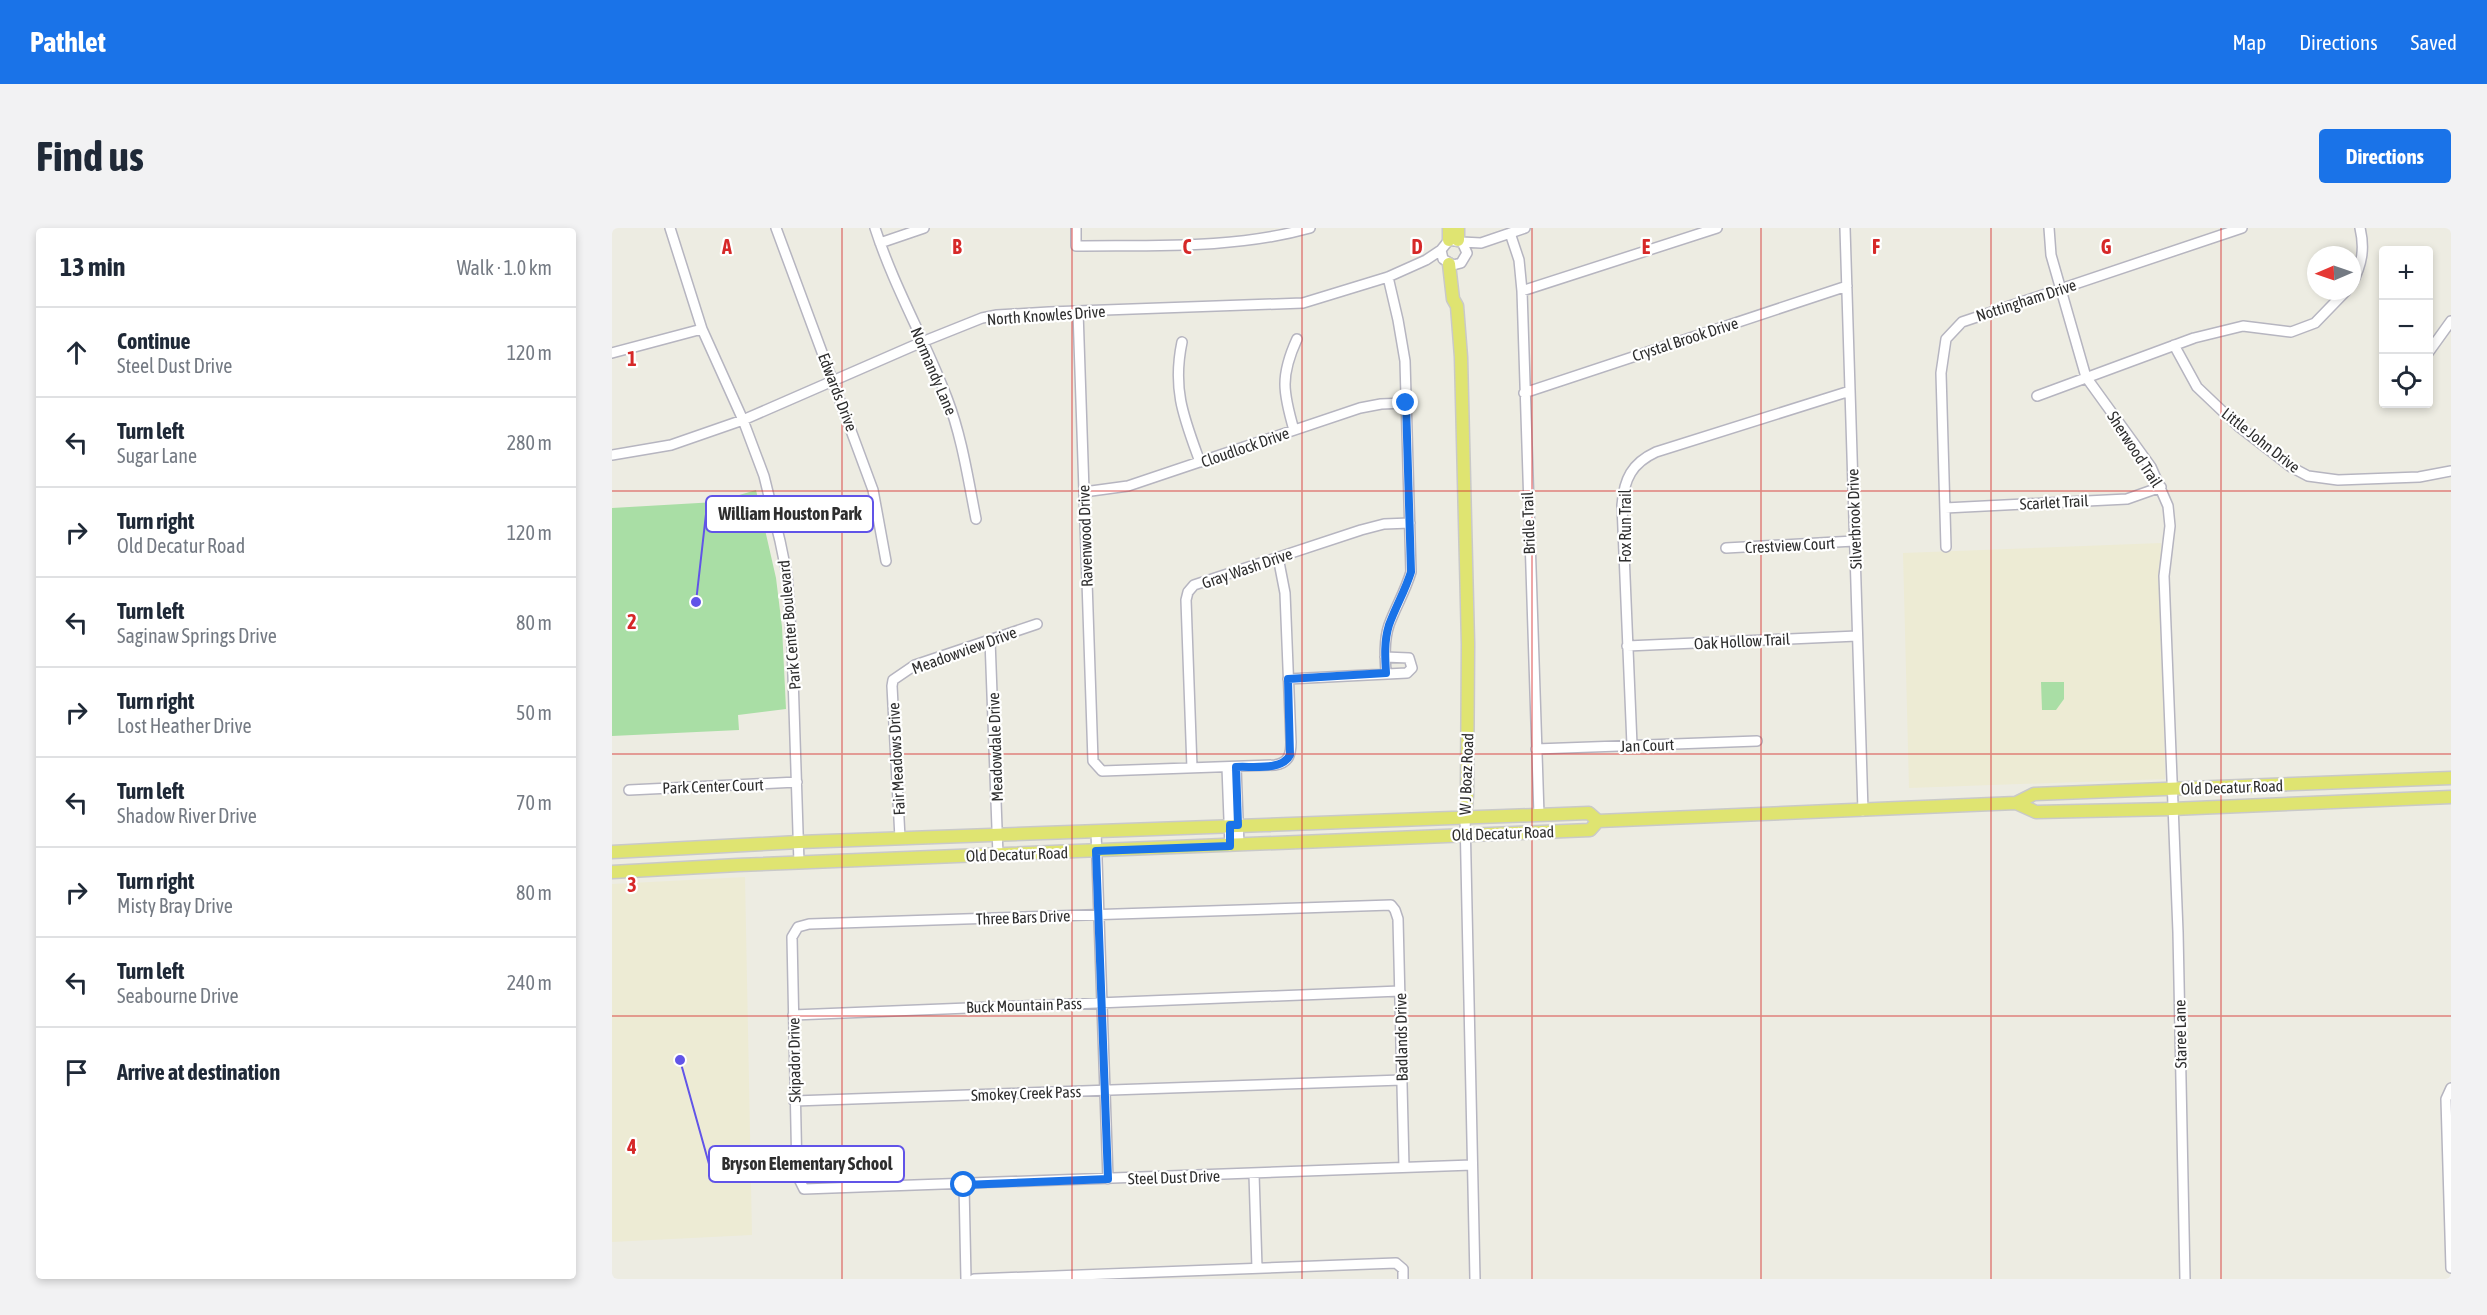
<!DOCTYPE html>
<meta charset="utf-8">
<style>
body{margin:0;font-family:"Asap Condensed",sans-serif;background:#f2f2f3;color:#1f2937}
.controls{position:absolute;right:18px;top:18px;display:grid;overflow:hidden;border-radius:6px;box-shadow:0 3px 9px #0003}
.controls button{width:54px;height:54px;display:grid;place-items:center;padding:0;border:0;border-bottom:2px solid #e0e1e3;background:#fff;color:#1f2937;font:30px sans-serif}
.compass{position:absolute;left:1695px;top:18px;width:54px;height:54px;border-radius:50%;background:#fff;box-shadow:0 3px 9px #0003;rotate:268deg}
.stop{position:absolute;width:18px;height:18px;margin:-14px;border:4px solid #1a73e8;border-radius:50%;background:#fff}
.stop.end{background:#1a73e8;border-color:#fff;box-shadow:0 2px 6px #0008}
.list{margin:0;padding:0;list-style:none}
h2{display:flex;justify-content:space-between;align-items:center;height:78px;margin:0;padding:0 24px;font-size:26px}
h2 small{font-size:20px;font-weight:400;color:#747a83}
.list li{display:grid;grid-template-columns:39px 1fr auto;gap:18px;align-items:center;box-sizing:border-box;height:90px;padding:0 24px;border-top:2px solid #e0e1e3}
.list b{display:block;font-size:22px;white-space:nowrap}
.list p{margin:0;font-size:20px;white-space:nowrap;color:#747a83}
.list em{font-size:20px;font-style:normal;color:#747a83}
.icon{flex:none;width:33px;height:33px;fill:none;stroke:currentColor;stroke-width:2;stroke-linecap:round;stroke-linejoin:round}
.map{position:relative;flex:none;width:1839px;height:1051px;overflow:hidden;border-radius:6px}
header{display:flex;align-items:center;gap:36px;box-sizing:border-box;height:84px;padding:0 30px;background:#1a73e8;color:#fff}
header strong{font-size:28px}
nav{display:flex;gap:33px;margin-inline-start:auto;font-size:21px}
.intro{display:flex;align-items:center;justify-content:space-between;box-sizing:border-box;height:144px;padding:0 36px}
h1{margin:0;font-size:42px}
.button{padding:15px 27px;border-radius:6px;background:#1a73e8;color:#fff;font-size:21px;font-weight:700}
main{display:flex;gap:36px;padding:0 36px}
aside{flex:1;background:#fff;border-radius:6px;box-shadow:0 3px 9px #0003}
.map>svg:first-child{display:block}
.education{fill:#edebd4}
.green{fill:#a9dea5}
.lines{fill:none;stroke-linecap:round;stroke-linejoin:round}
.minor-casing{stroke:#b6b5c0;stroke-width:12}
.major-casing{stroke:#c9c9c9;stroke-width:15}
.minor{stroke:#fff;stroke-width:9}
.major{stroke:#dfe471;stroke-width:12}
.route{stroke:#1a73e8;stroke-width:8}
.grid{fill:none;stroke:#d62828;stroke-width:1.5;stroke-opacity:0.55}
.labels{text-anchor:middle;dominant-baseline:central;stroke-width:4.5;stroke-linejoin:round;paint-order:stroke}
.street-label{font-size:16px;fill:#2e2e2e;stroke:#fff}
.grid-label{font-size:20px;text-anchor:middle;font-weight:bold;fill:#d62828;stroke:#fff;stroke-width:4.5;stroke-linejoin:round;paint-order:stroke}
.leader{fill:none;stroke:#6154e8;stroke-width:2}
.callout-dot{fill:#6154e8;stroke:#fff;stroke-width:2}
.callout{fill:#fff;stroke:#6154e8;stroke-width:2}
.callout-label{font-size:18px;text-anchor:middle;font-weight:bold;fill:#2e2e2e}
</style>
<header>
<strong>Pathlet</strong>
<nav><a>Map</a><a>Directions</a><a>Saved</a></nav>
</header>
<div class="intro"><h1>Find us</h1><a class="button">Directions</a></div>
<main>
<aside>
<h2>13 min<small>Walk · 1.0 km</small></h2>
<ul class="list">
<li><svg class="icon" aria-label="ahead" viewBox="0 0 24 24"><path d="M12 20V5M6 11l6-6 6 6"/></svg><div><b>Continue</b><p>Steel Dust Drive</p></div><em>120 m</em></li>
<li><svg class="icon" aria-label="left" viewBox="0 0 24 24"><path d="M17 20v-9H6M10 6l-5 5 5 5"/></svg><div><b>Turn left</b><p>Sugar Lane</p></div><em>280 m</em></li>
<li><svg class="icon" aria-label="right" viewBox="0 0 24 24"><path d="M7 20v-9h11M14 6l5 5-5 5"/></svg><div><b>Turn right</b><p>Old Decatur Road</p></div><em>120 m</em></li>
<li><svg class="icon" aria-label="left" viewBox="0 0 24 24"><path d="M17 20v-9H6M10 6l-5 5 5 5"/></svg><div><b>Turn left</b><p>Saginaw Springs Drive</p></div><em>80 m</em></li>
<li><svg class="icon" aria-label="right" viewBox="0 0 24 24"><path d="M7 20v-9h11M14 6l5 5-5 5"/></svg><div><b>Turn right</b><p>Lost Heather Drive</p></div><em>50 m</em></li>
<li><svg class="icon" aria-label="left" viewBox="0 0 24 24"><path d="M17 20v-9H6M10 6l-5 5 5 5"/></svg><div><b>Turn left</b><p>Shadow River Drive</p></div><em>70 m</em></li>
<li><svg class="icon" aria-label="right" viewBox="0 0 24 24"><path d="M7 20v-9h11M14 6l5 5-5 5"/></svg><div><b>Turn right</b><p>Misty Bray Drive</p></div><em>80 m</em></li>
<li><svg class="icon" aria-label="left" viewBox="0 0 24 24"><path d="M17 20v-9H6M10 6l-5 5 5 5"/></svg><div><b>Turn left</b><p>Seabourne Drive</p></div><em>240 m</em></li>
<li><svg class="icon" aria-label="arrive" viewBox="0 0 24 24"><path d="M6 21V4h12l-3 4 3 4H6"/></svg><div><b>Arrive at destination</b></div></li>
</ul>
</aside>
<div class="map">
<svg width="1839" height="1051" viewBox="0 0 1839 1051">
<rect width="100%" height="100%" fill="#edece2"/>
<!-- education -->
<path class="education" d="M1549,315L1553,551L1297,560L1291,325Z
M133,649L140,1007L0,1014V656Z"/>
<!-- green -->
<path class="green" d="M144,262L164,350L170,399L174,481L126,487L127,502L0,508V280L104,274Z
M1429,454H1452V471L1444,482H1430Z"/>
<g class="lines">
<!-- minor casing -->
<g class="minor-casing">
<path id="minor" d="M58,0L90,101L131,192L152,248L168,313L175,347L180,417L187,635
M164,0L261,262L274,333
M263,0C282,59 313,112 335,170C350,209 356,251 364,291
M464,0V18C542,17 623,21 698,0
M1233,0L1251,583
M1437,0L1439,27L1474,149L1539,239L1556,278L1558,298L1552,348L1566,704L1573,1051
M898,5L907,32L910,63L927,587
M850,14L869,15L913,0
M268,15L312,0
M1740,56C1750,36 1753,21 1748,0
M910,63L1105,0
M466,83L481,533L490,543L663,537C677,535 679,526 679,514L673,365L666,329
M570,114C560,162 572,190 588,234
M1562,117L1585,159L1626,198L1679,239L1696,248L1726,252L1807,249L1839,243
M0,125L90,101
M1816,125L1839,93
M912,165L1235,58
M1425,168L1582,110L1631,98L1679,104L1703,95L1734,63
M682,202C671,164 668,148 685,111
M0,227L59,217L131,192L310,114L370,90L385,87L437,84L691,75L776,49L814,32L829,22L837,12L850,14L855,25L849,35L841,37L831,31L829,22
M472,264L516,258L748,180L769,176L794,175
M1333,280L1515,271L1549,259
M1334,319L1329,145L1334,111L1350,94L1630,0
M1114,320L1242,313
M378,412L386,627
M1015,418L1245,408
M774,445C773,429 772,412 777,397C784,378 793,364 799,344L793,133L786,92L776,49
M676,451L795,445L800,440L797,430L773,429
M1020,517L1010,277C1012,251 1020,235 1044,224L1238,163
M924,521L1145,513
M615,539L618,618
M624,539L627,617
M580,540L574,372L576,364L582,357L749,302L772,296L798,295
M17,562L185,554
M853,588L863,1051
M484,603L496,951
M288,610L280,458L281,452L303,437L425,396
M181,787L788,763
M1839,860L1834,871L1839,1040
M182,873L790,852
M792,939L786,691L783,682L779,677L197,696L186,699L180,709L185,947L192,961L860,937
M642,946L645,1040
M352,957L354,1051
M362,1051L784,1035L791,1041V1051"/>
</g>
<!-- major casing -->
<g class="major-casing">
<path id="major" d="M837,0V12
M846,0V12
M837,36L841,71L845,78L849,129L856,416L855,568L853,588
M1404,575L1424,584L1560,581L1839,569
M0,624L187,614L977,585L986,593L1404,575L1422,566L1839,550
M0,644L126,637L978,602L986,593"/>
</g>
<!-- minor -->
<use href="#minor" class="minor"/>
<!-- major -->
<use href="#major" class="major"/>
</g>
<g class="lines">
<!-- route -->
<path class="route" d="M352,957L496,951L484,623L618,618V597H626L624,539C641,538 670,543 678,527L676,451L774,445C773,429 772,413 777,397C784,378 793,363 799,344L794,175"/>
</g>
<!-- grid -->
<path class="grid" d="M230,0V1051M460,0V1051M690,0V1051M920,0V1051M1149,0V1051M1379,0V1051M1609,0V1051M0,263H1839M0,526H1839M0,788H1839"/>
<g class="labels">
<!-- street labels -->
<g class="street-label">
<text transform="translate(1414 72) rotate(-18)">Nottingham Drive</text>
<text transform="translate(434 87) rotate(-4)">North Knowles Drive</text>
<text transform="translate(1073 111) rotate(-18)">Crystal Brook Drive</text>
<text transform="translate(322 143) rotate(67)">Normandy Lane</text>
<text transform="translate(226 164) rotate(69)">Edwards Drive</text>
<text transform="translate(1649 212) rotate(38)">Little John Drive</text>
<text transform="translate(633 219) rotate(-19)">Cloudlock Drive</text>
<text transform="translate(1523 221) rotate(57)">Sherwood Trail</text>
<text transform="translate(1442 274) rotate(-3)">Scarlet Trail</text>
<text transform="translate(1242 291) rotate(-92)">Silverbrook Drive</text>
<text transform="translate(916 295) rotate(-92)">Bridle Trail</text>
<text transform="translate(1013 298) rotate(-90)">Fox Run Trail</text>
<text transform="translate(473 308) rotate(-92)">Ravenwood Drive</text>
<text transform="translate(1178 317) rotate(-3)">Crestview Court</text>
<text transform="translate(635 340) rotate(-19)">Gray Wash Drive</text>
<text transform="translate(177 397) rotate(-95)">Park Center Boulevard</text>
<text transform="translate(1130 413) rotate(-3)">Oak Hollow Trail</text>
<text transform="translate(352 422) rotate(-20)">Meadowview Drive</text>
<text transform="translate(1035 517) rotate(-2)">Jan Court</text>
<text transform="translate(383 519) rotate(-92)">Meadowdale Drive</text>
<text transform="translate(284 531) rotate(-93)">Fair Meadows Drive</text>
<text transform="translate(854 546) rotate(-88)">W J Boaz Road</text>
<text transform="translate(101 558) rotate(-2)">Park Center Court</text>
<text transform="translate(1620 559) rotate(-2)">Old Decatur Road</text>
<text transform="translate(891 605) rotate(-2)">Old Decatur Road</text>
<text transform="translate(405 626) rotate(-2)">Old Decatur Road</text>
<text transform="translate(411 689) rotate(-2)">Three Bars Drive</text>
<text transform="translate(412 777) rotate(-2)">Buck Mountain Pass</text>
<text transform="translate(1568 806) rotate(-91)">Staree Lane</text>
<text transform="translate(789 809) rotate(-91)">Badlands Drive</text>
<text transform="translate(182 832) rotate(-91)">Skipador Drive</text>
<text transform="translate(414 865) rotate(-2)">Smokey Creek Pass</text>
<text transform="translate(562 949) rotate(-2)">Steel Dust Drive</text>
</g>
</g>
<g class="grid-label">
<text x="115" y="26">A</text>
<text x="345" y="26">B</text>
<text x="575" y="26">C</text>
<text x="805" y="26">D</text>
<text x="1034" y="26">E</text>
<text x="1264" y="26">F</text>
<text x="1494" y="26">G</text>
<text x="20" y="138">1</text>
<text x="20" y="401">2</text>
<text x="20" y="664">3</text>
<text x="20" y="926">4</text>
</g>
<!-- callouts -->
<path class="leader" d="M84 374L94 286M68 832L97 936"/>
<g class="callout-dot">
<circle cx="84" cy="374" r="6"/>
<circle cx="68" cy="832" r="6"/>
</g>
<g class="callout">
<rect x="94" y="268" width="167" height="36" rx="6"/>
<rect x="97" y="918" width="195" height="36" rx="6"/>
</g>
<g class="callout-label">
<text x="178" y="292">William Houston Park</text>
<text x="195" y="942">Bryson Elementary School</text>
</g>
</svg>
<div class="controls">
<button>+</button>
<button>−</button>
<button><svg class="icon" aria-label="locate" viewBox="0 0 24 24"><circle cx="12" cy="12" r="6"/><path d="M12 2v4M12 18v4M2 12h4M18 12h4"/></svg></button>
</div>
<svg class="compass" viewBox="-18 -18 36 36"><path d="M0-13l5 13h-10z" fill="#e53935"/><path d="M0 13l5-13h-10z" fill="#747a83"/></svg>
<div class="stop" style="left:352px;top:957px"></div>
<div class="stop end" style="left:794px;top:175px"></div>
</div>
</main>
